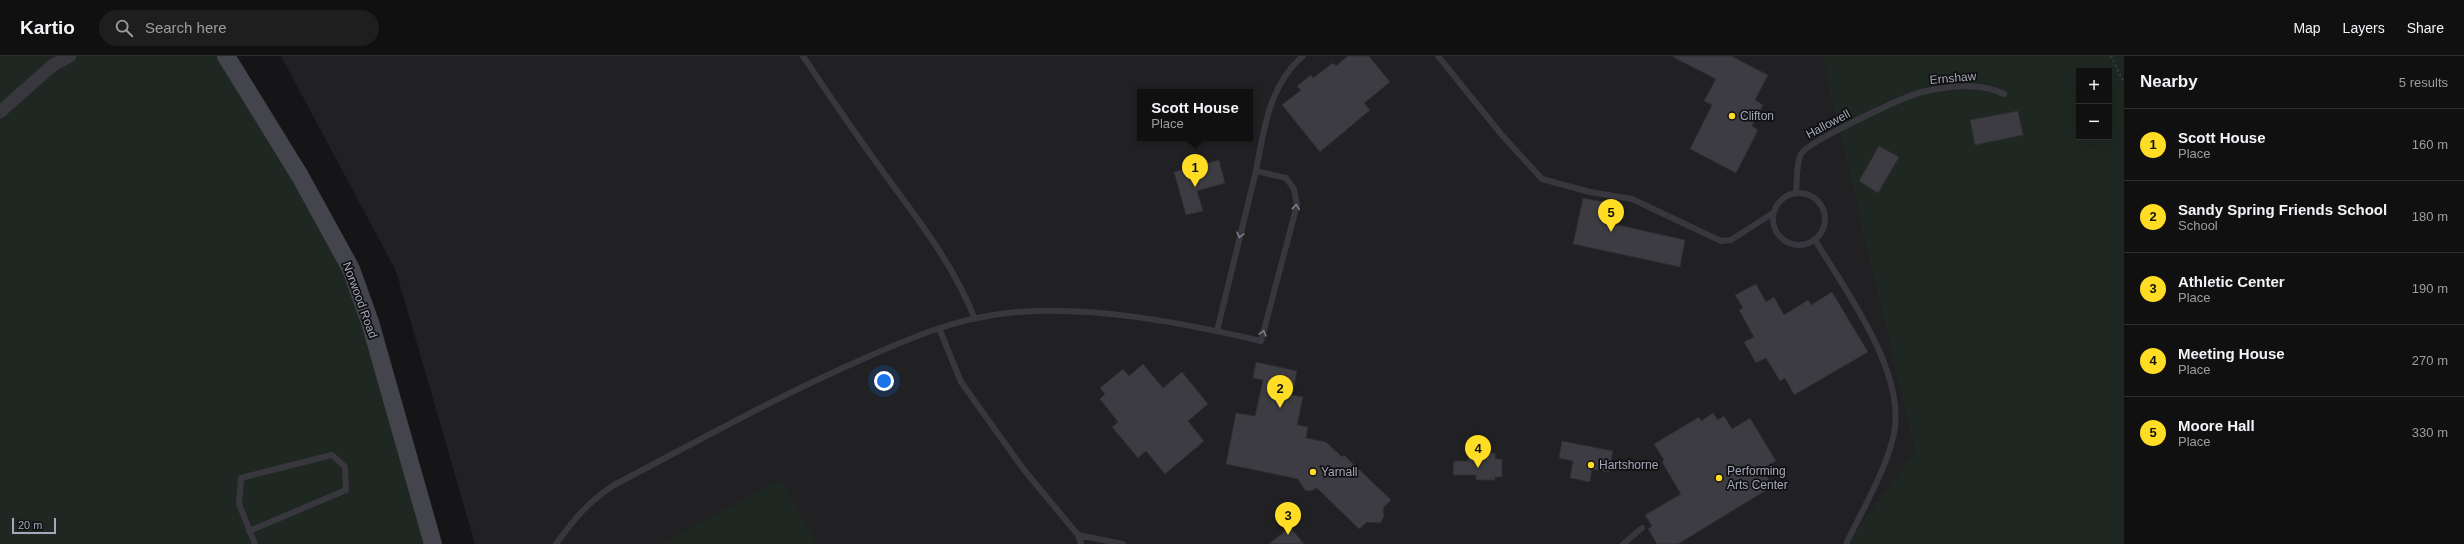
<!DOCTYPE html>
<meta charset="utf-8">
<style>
body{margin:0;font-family:Arial,sans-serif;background:#1e1e1f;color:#f1f3f6}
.controls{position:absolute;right:12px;top:12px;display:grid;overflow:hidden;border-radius:0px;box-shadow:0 4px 16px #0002}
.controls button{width:36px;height:36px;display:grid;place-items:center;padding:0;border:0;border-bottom:1px solid #303031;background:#101011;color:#f1f3f6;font:20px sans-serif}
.scale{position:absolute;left:12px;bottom:10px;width:44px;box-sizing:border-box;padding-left:4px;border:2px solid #a5a8b8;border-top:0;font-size:11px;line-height:14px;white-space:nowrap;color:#a5a8b8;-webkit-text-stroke:3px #101012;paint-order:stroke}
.you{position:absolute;left:884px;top:325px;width:14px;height:14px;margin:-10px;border:3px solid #fff;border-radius:50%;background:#1a73e8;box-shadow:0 0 0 6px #1a73e833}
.badge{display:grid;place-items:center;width:26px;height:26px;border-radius:50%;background:#ffdd25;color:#111;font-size:13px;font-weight:700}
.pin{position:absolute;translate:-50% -33px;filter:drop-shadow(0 1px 2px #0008)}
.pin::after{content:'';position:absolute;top:21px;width:14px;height:12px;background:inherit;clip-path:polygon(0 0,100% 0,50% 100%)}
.popup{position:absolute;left:1137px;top:33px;width:116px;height:52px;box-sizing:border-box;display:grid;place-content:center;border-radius:0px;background:#101011;filter:drop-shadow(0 1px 3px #0005);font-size:13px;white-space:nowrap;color:#9c9d9f}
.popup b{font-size:15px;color:#f1f3f6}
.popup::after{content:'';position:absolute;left:50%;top:100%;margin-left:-8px;border:8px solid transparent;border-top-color:#101011}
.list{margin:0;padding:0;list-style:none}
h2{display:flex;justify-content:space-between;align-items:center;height:52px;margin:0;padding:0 16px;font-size:17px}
h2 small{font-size:13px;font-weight:400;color:#9c9d9f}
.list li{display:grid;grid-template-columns:26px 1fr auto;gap:12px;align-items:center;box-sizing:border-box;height:72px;padding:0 16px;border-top:1px solid #303031}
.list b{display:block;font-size:15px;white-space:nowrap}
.list p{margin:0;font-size:13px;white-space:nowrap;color:#9c9d9f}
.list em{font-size:13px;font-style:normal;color:#9c9d9f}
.icon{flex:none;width:22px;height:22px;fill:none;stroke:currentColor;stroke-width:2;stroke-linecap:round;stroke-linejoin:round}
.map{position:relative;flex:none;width:2124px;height:488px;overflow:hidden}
header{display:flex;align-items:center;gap:24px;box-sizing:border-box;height:56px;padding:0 20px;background:#101011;border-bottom:1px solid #303031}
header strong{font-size:19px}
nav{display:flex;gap:22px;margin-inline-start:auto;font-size:14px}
.search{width:280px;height:36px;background:#1e1e1f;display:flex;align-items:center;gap:10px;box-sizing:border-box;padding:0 14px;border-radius:22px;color:#9c9d9f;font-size:15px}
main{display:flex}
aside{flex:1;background:#101011}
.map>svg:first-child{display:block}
.built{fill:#212124;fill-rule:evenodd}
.green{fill:#1e2721;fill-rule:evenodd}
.building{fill:#3c3c42;stroke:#2f2f33}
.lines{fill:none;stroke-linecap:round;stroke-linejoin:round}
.path{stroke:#3b3c43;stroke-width:2.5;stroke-dasharray:2 3;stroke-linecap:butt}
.service{stroke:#38373e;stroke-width:6}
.minor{stroke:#38373e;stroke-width:13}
.secondary{stroke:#43444c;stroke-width:18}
.oneway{stroke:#797b87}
.poi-dot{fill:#ffdd25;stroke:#101012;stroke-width:1.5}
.labels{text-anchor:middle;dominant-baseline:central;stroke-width:3.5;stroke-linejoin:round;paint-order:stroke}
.street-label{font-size:12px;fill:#a5a8b8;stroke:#101012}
.poi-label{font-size:12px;fill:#a5a8b8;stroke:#101012;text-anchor:start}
</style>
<header>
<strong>Kartio</strong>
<div class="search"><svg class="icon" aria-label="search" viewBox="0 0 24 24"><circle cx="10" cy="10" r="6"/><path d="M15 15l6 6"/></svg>Search here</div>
<nav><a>Map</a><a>Layers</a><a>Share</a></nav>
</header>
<main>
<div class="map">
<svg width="2124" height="488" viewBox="0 0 2124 488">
<rect width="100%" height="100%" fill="#151517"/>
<!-- built -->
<path class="built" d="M281,0H2090L2079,15V81H2109L2124,488H475L396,215ZM1140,36H1250V82H1140Z"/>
<!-- green -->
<path class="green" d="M0,0H226L351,213L433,488H0Z
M1822,0H2124V488H1847L1915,395ZM2079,15H2109V81H2079Z
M780,423L817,488H662Z"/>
<!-- building -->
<path class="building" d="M1348,0H1369L1390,26L1364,47L1370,54L1320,96L1282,49L1301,34L1297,30L1311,19L1313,22L1333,7L1336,10Z
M1671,0H1731L1768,19L1755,44L1763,49L1752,70L1758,74L1736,117L1690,93L1712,49L1704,45L1716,23Z
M2018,55L2023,79L1975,89L1970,64Z
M1879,90L1899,101L1878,137L1859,125Z
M1219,104L1225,127L1197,135L1203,155L1186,159L1174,116Z
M1583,142L1614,148L1609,167L1685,184L1680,211L1573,188Z
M1756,228L1766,246L1774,241L1784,259L1808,244L1811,249L1832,236L1868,296L1794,339L1785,322L1780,325L1766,302L1756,307L1744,286L1754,281L1739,254L1743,252L1735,239Z
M1256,306L1297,315L1292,339L1303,341L1297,369L1308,371L1306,382L1326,386L1342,401L1344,399L1391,444L1383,452L1384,461L1380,467L1367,466L1359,473L1317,432L1311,435L1305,434L1298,423L1226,408L1236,357L1255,360L1263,324L1253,322Z
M1143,308L1163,332L1182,316L1208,348L1188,365L1204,385L1165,418L1146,395L1138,402L1112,371L1118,366L1100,343L1105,338L1100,332L1123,313L1129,320Z
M1713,357L1718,364L1724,360L1732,373L1750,362L1776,405L1762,413L1773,430L1678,488H1657L1648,473L1652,470L1645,459L1681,438L1662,406L1664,404L1654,388L1699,361L1701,365Z
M1562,385L1613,395L1609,416L1592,413L1590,426L1570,422L1573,405L1559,402Z
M1468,397H1495V403H1502V421H1495V424H1476V419H1453L1454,405H1468Z
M1290,471L1304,488H1269Z"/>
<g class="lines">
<!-- path -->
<path class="path" d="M2111,0L2124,27"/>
<!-- service -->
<path class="service" d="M803,0C830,41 858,81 886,120C920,166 954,210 975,263
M1438,0L1501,78L1542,123L1590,136L1632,143L1721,185L1731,184L1773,157
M1256,115C1264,73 1269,29 1303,0
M1796,137C1797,126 1796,108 1801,98C1807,86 1905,40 1922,36C1948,30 1980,26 2004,38
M1773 163a26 26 0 1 1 52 0a26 26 0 1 1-52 0Z
M1815,184C1845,233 1902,311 1895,371C1891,405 1862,455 1846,488
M939,272L961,326L1024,414L1078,479L1081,488
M249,475L346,434L345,411L332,399L241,422L239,448L255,488
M1078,479L1123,488
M556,488C575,462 587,447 614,429C696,386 778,340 863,303C910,282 957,262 1008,257C1087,248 1184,267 1261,285L1297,149L1294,133L1286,122L1256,115L1217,275
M1623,488L1642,472"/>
<!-- minor -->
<path class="minor" d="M0,56L53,9L70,0"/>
<!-- secondary -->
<path class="secondary" d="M226,0L300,120L351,213L370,266L433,488"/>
</g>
<!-- one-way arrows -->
<defs><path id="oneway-chevron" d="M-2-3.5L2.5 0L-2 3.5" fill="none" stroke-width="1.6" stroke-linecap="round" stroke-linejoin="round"/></defs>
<g class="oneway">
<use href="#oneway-chevron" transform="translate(1296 151) rotate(-84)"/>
<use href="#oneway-chevron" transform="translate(1240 179) rotate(103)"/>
<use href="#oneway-chevron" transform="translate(1263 277) rotate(-75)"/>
</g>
<!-- markers -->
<g class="poi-dot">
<circle cx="1732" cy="60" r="4"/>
<circle cx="1591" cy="409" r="4"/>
<circle cx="1313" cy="416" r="4"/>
<circle cx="1719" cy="422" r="4"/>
</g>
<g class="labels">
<!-- street labels -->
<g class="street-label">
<text transform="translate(1953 22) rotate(-5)">Ernshaw</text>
<text transform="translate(1828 68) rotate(-28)">Hallowell</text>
<text transform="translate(360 244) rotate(70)">Norwood Road</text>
</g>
<!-- poi labels -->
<g class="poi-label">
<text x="1740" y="60">Clifton</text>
<text x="1599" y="409">Hartshorne</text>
<text x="1727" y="415">Performing<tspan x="1727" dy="14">Arts Center</tspan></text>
<text x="1321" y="416">Yarnall</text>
</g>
</g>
</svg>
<div class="controls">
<button>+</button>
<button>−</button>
</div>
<div class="scale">20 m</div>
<div class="you"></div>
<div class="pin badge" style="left:1195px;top:131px">1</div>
<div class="popup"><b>Scott House</b>Place</div>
<div class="pin badge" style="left:1280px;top:352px">2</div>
<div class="pin badge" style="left:1288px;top:479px">3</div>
<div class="pin badge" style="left:1478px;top:412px">4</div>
<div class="pin badge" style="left:1611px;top:176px">5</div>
</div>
<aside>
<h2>Nearby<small>5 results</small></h2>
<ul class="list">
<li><span class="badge">1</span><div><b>Scott House</b><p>Place</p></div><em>160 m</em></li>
<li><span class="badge">2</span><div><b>Sandy Spring Friends School</b><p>School</p></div><em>180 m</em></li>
<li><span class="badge">3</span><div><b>Athletic Center</b><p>Place</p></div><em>190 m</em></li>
<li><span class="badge">4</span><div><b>Meeting House</b><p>Place</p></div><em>270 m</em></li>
<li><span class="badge">5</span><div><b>Moore Hall</b><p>Place</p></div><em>330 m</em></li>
</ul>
</aside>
</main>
